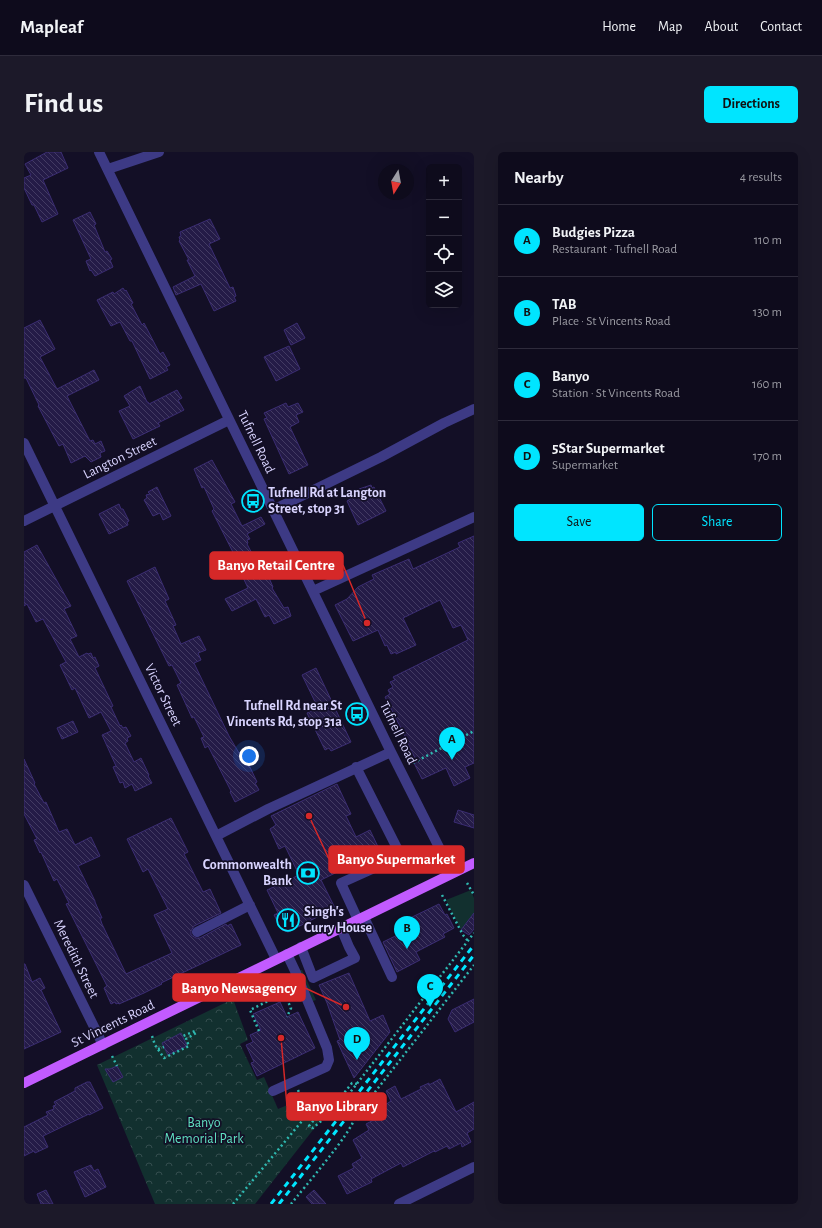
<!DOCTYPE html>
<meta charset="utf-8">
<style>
body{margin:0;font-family:"Alegreya Sans",sans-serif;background:#1c1929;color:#f1f3f6}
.controls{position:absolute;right:12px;top:12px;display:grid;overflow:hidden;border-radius:6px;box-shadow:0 4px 16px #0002}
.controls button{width:36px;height:36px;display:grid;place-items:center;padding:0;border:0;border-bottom:1px solid #2e2b3b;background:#0e0b1c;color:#f1f3f6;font:20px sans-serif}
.compass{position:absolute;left:354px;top:12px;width:36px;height:36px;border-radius:50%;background:#0e0b1c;box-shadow:0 4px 16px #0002;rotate:191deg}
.you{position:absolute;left:225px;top:604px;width:14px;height:14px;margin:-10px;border:3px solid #fff;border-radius:50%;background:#1a73e8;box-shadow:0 0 0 6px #1a73e833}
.badge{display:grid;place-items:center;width:26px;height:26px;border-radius:50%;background:#00e5ff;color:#111;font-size:13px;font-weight:700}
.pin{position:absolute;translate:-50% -33px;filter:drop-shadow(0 1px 2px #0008)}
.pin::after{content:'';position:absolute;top:21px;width:14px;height:12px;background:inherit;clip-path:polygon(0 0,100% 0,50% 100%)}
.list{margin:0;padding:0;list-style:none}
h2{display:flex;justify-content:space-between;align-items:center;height:52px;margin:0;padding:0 16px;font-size:17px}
h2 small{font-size:13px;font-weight:400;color:#9b9ba3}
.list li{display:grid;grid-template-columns:26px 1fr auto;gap:12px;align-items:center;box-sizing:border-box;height:72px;padding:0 16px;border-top:1px solid #2e2b3b}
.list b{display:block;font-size:15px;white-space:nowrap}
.list p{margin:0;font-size:13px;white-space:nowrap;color:#9b9ba3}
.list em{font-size:13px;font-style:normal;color:#9b9ba3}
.actions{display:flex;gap:8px;padding:12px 16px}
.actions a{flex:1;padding:9px 0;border:1px solid #00e5ff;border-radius:6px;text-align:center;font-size:14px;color:#00e5ff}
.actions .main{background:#00e5ff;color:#111}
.icon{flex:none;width:22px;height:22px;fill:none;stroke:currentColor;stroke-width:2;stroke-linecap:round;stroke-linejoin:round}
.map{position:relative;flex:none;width:450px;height:1052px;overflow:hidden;border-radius:6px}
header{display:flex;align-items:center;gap:24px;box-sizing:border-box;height:56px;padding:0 20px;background:#0e0b1c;border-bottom:1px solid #2e2b3b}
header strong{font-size:19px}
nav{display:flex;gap:22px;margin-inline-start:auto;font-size:14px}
.intro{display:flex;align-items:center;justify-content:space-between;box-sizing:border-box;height:96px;padding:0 24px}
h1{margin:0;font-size:28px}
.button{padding:10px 18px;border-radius:6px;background:#00e5ff;color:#111;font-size:14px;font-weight:700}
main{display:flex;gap:24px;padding:0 24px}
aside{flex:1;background:#0e0b1c;border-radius:6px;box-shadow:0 4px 16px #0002}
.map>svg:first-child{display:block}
.green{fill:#12302f}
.forest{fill:url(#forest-crowns)}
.building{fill:url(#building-back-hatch);stroke:#3b2d73}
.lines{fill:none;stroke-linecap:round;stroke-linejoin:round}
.path{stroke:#2fb8b0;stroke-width:2.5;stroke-dasharray:2 3;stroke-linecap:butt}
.minor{stroke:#3d3a85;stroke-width:10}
.major{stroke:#c25bff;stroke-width:10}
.rail{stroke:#00e5ff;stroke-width:3;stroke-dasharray:6 5;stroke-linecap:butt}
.labels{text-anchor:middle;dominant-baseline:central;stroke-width:3.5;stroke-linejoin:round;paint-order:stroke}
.street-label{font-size:14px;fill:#d9d4ff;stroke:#130f26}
.poi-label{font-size:14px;font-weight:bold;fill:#d9d4ff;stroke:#130f26;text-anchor:start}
.park-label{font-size:14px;fill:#5fe0c0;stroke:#130f26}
.leader{fill:none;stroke:#d62828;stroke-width:1.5}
.callout-dot{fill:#d62828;stroke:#130f26;stroke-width:1.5}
.callout{fill:#d62828;stroke:#d62828;stroke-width:1.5}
.callout-label{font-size:15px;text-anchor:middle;font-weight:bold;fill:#fff}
</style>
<header>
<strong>Mapleaf</strong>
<nav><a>Home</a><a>Map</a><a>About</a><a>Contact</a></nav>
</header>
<div class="intro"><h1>Find us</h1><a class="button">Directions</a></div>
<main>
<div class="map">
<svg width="450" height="1052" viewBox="0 0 450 1052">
<defs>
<pattern id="forest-crowns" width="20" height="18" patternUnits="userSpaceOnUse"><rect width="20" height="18" fill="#12302f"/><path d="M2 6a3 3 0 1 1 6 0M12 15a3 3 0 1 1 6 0" fill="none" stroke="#344d4e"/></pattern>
<pattern id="building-back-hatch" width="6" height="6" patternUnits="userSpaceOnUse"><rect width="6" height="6" fill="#241b47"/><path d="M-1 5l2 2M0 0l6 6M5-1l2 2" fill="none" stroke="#433b63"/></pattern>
</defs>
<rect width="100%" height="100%" fill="#130f26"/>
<!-- green -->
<path class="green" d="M447,738L450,746V761L437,778L422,748Z
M276,818H278L292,848L289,849Z"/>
<!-- forest -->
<path class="forest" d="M209,847L224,888L216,892L233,928L240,925L254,957L273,949L285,961L296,969L231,1052H131L73,913Z"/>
<!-- building -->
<path class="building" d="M23,0H37L44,16L19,28L34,62L18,70L10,53H8L0,36V26L7,23L1,12Z
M66,60L72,72L70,73L81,100L83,99L88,107L86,108L89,115L71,124L67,118L66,119L62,109L67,107L49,68Z
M186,67L196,87L185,92L206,136L209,135L212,144L210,145L212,149L190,159L177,132L152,143L149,135L171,124L163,108H165L155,89L156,88L155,85L157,84L156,80Z
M99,136L101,139L102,138L109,151L107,152L118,173L120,171L136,202L139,200L146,213L142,215L144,218L126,227L108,189H106L96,170L87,174L73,148L89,140L90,142Z
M16,168L31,197L16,205L33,237L70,218L75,228L43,244L66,289L69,288L71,292L77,289L81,299L76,301L77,305L67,310L61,304L47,311L39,292L35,294L14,254L15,253L2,226H0V176Z
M273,171L281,186L267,193L260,178Z
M265,194L276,217L252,229L240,205Z
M116,234L123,250H124L125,252L153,238L158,246L154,248L160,258L134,271L136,274L109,287L95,259L106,254L100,244Z
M262,251L264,255L274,251L279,260L272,263L275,270L266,275L284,313L265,322L240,267L243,266L240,261Z
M188,308L211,350L207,352L218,374L237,365L241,372L223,382L226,387L223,388L224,391L223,392L232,409L234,408L235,411L238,410L249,435L248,436L260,456L264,455L267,464L250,472L245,463L241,465L232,447L208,459L201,447L224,436L215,417L217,416L188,359L190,357L180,335L178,336L170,317Z
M347,333L348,336L350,335L362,359L334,373L323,349L336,341L335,337Z
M133,335L147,364L139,368L136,361L129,364L120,348L123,346L122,343L126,342L124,340Z
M95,352L97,357H99L105,369L103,370L104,373L85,382L75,362Z
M450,384V611L441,615L446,626L430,634L422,616L398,627L390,611L393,610L381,586H382L361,545L366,542L364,538L369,535L366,530L371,528L369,525L444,488L437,473L429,476L416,448L379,466L392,493L372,502V500L367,502L363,493L361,494L354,478L329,489L311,453L323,447L334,435L350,427L348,423L385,407L389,417L436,395L434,391Z
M13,393L47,454L40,457L53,484L46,487L55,505L63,501L64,502L67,501L69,506L71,505L75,514L71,516L89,554L87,555L96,574L97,573L99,576L102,575L107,584L103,586L104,589L101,591L110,610L117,606L125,623L124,624L128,631L111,639L108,632L101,636L99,630L96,631L89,615L92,614L78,583L87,579L77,560L65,566L51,536L48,538L36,513L42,510L19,467L12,470L3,452L0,454V400Z
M131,415L145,447L141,449L152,473L149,474L157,492L175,484L182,498L174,501L177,508L170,511L205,584L215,601L220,599L226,611H224L233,630L231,631L235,638L211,650L206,640L207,639L184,594L181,596L177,586L180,585L170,565L168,566L153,533L157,531L148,513L145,514L103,429Z
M292,516L327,590L307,599L305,596L301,598L283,561L294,556L278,523Z
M49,569L54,580L38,587L33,576Z
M0,607L11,631L10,632L20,651L22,650L35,680L43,677L51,693L67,685L76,704L54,714L71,749V750L78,766H76L78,772L102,822L148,801L130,763L144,757L124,717L119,720L103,687L147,666L164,700L160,702L179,740L186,737L197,761L170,774L167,779V783L172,786H176L202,772L203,774L207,772L217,793L137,831L138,832L120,841L95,852L94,851L92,852L91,850L87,852L80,836L83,834L42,752L45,751L33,727L30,729L17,700L16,701L10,688L13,687L0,662Z
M313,632L327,662L322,664L332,685L346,678L356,699L297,728L311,756L264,780L258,778L250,763L254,761L243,738L275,723L261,694L255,697L246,677L252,673L247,664Z
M434,658L450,663V676L430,670Z
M415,752L421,763L423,762L430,776L419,782L421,785L392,800L396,808L373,820L359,790L388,776L384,767Z
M450,761V777L445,783L437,778Z
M0,812H1L8,830L16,826L21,836L17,838L37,880L0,897Z
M325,821L346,869L359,863L366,880L330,926L313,889L316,888L303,851L295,833Z
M450,847V870L431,880L424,867L428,858Z
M256,850L263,865L274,860L291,896L233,924L227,911L230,910L222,893L229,890L226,883L237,878L229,862Z
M157,881L163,894L144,903L138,891Z
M93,914L99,925L89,930L81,917H86Z
M416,927L432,960L450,950V977L443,981L447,990L438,995L437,991L425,997L423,994L411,1000L410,999L379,1015L377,1011L347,1027L348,1030L323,1042L314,1024L330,1016L328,1012L338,1006L329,988L345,978L342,972L361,962L358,955L367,949L362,939L371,934L377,947L397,937L396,935L405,931V933Z
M63,930H66L79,956L65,963V962L19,984L24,995L11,1001L10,999L0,1004V975L24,963L22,960L30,957L29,954L32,953L30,950L51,939V936Z
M67,1013L70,1019L74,1017L82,1035L61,1045L50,1020Z
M22,1038L29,1052H17L13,1042Z
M290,1038L302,1052H288L282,1045Z"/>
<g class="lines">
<!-- path -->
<path class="path" d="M389,611L450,579
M443,731L450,743
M418,743L439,783L444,789
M252,824L267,856L263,865
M235,879L226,858L268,837
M128,884L131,893L140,906L165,894L162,887L172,881L171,879L159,884
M134,897L140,895
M88,904L93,914
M333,932L328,931L313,950L334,967L349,947L351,941
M274,938L277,946L288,957
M209,1052L288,957L298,948L303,952L285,974L289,976L302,965L308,958L314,956L450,781
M267,1052C278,1038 328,980 330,967L450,813"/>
<!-- minor -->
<path class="minor" d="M75,0L367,600L428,721
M84,17L135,0
M0,291L252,807
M249,358L357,305L420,271L450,257
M0,369L205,268
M289,439L450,365
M332,615L377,704L317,731L334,768
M192,684L244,657L367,600
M0,733L79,893
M340,765L368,825
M173,780L226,753
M277,795L289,826L331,806L325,795L317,776
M249,939L302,915L305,908L303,896L272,821L263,802
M375,1052L450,1015"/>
<!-- major -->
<path class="major" d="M0,931L450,711"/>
<!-- rail -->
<path class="rail" d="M247,1052L450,793
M255,1052L450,803"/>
</g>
<!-- icons -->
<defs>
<g id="bus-ring" transform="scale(1.15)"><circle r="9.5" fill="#130f26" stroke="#00e5ff" stroke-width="1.5"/><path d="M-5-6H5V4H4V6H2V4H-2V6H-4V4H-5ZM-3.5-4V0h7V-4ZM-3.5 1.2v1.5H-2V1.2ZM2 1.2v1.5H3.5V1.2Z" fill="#00e5ff"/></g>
<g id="bank-ring" transform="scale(1.15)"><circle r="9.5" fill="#130f26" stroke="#00e5ff" stroke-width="1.5"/><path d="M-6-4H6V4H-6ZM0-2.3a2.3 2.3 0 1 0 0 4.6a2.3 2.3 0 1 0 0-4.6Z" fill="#00e5ff"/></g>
<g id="restaurant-ring" transform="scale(1.15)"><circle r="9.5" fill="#130f26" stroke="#00e5ff" stroke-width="1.5"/><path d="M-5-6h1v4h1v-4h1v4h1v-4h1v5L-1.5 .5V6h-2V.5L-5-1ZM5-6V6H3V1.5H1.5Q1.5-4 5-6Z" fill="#00e5ff"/></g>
</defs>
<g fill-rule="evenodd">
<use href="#bus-ring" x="229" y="349"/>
<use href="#bus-ring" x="333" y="562"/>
<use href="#bank-ring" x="284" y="721"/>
<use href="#restaurant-ring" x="264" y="768"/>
</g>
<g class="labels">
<!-- street labels -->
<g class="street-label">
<text transform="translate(232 290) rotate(64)">Tufnell Road</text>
<text transform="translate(96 306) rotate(-26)">Langton Street</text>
<text transform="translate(139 543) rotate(64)">Victor Street</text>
<text transform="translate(374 581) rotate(64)">Tufnell Road</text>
<text transform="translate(52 807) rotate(64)">Meredith Street</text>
<text transform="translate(89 872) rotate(-26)">St Vincents Road</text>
</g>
<!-- poi labels -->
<g class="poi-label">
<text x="244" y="341">Tufnell Rd at Langton<tspan x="244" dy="16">Street, stop 31</tspan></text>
<text x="318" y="554" text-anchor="end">Tufnell Rd near St<tspan x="318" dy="16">Vincents Rd, stop 31a</tspan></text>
<text x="268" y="713" text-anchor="end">Commonwealth<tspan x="268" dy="16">Bank</tspan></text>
<text x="280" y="760">Singh's<tspan x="280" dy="16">Curry House</tspan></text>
</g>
<!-- park labels -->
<g class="park-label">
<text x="180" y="971">Banyo<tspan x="180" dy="16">Memorial Park</tspan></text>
</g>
</g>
<!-- callouts -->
<path class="leader" d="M343 471L319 413M285 664L305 707M322 855L281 836M257 886L263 954"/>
<g class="callout-dot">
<circle cx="343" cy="471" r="4"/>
<circle cx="285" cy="664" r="4"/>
<circle cx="322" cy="855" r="4"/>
<circle cx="257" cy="886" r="4"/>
</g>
<g class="callout">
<rect x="186" y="400" width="133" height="27" rx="4"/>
<rect x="305" y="694" width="135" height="27" rx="4"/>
<rect x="149" y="822" width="132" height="27" rx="4"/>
<rect x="263" y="941" width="99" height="27" rx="4"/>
</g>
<g class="callout-label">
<text x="252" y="418">Banyo Retail Centre</text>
<text x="372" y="712">Banyo Supermarket</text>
<text x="215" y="841">Banyo Newsagency</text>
<text x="313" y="959">Banyo Library</text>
</g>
</svg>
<div class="controls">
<button>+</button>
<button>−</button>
<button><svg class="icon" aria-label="locate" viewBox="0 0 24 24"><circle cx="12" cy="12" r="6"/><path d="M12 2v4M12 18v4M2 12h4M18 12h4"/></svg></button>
<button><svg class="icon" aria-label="layers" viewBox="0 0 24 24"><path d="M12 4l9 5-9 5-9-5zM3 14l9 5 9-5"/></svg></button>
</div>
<svg class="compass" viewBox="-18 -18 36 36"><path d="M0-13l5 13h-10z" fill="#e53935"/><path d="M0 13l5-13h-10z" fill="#9b9ba3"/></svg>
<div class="you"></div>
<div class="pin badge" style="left:428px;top:608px">A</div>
<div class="pin badge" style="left:383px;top:797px">B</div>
<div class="pin badge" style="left:406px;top:855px">C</div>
<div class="pin badge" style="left:333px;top:908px">D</div>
</div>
<aside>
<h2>Nearby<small>4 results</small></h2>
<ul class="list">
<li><span class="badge">A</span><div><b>Budgies Pizza</b><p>Restaurant · Tufnell Road</p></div><em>110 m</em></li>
<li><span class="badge">B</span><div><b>TAB</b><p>Place · St Vincents Road</p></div><em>130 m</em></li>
<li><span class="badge">C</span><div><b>Banyo</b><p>Station · St Vincents Road</p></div><em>160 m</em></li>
<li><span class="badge">D</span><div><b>5Star Supermarket</b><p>Supermarket</p></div><em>170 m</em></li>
</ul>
<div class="actions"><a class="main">Save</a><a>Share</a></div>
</aside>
</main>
